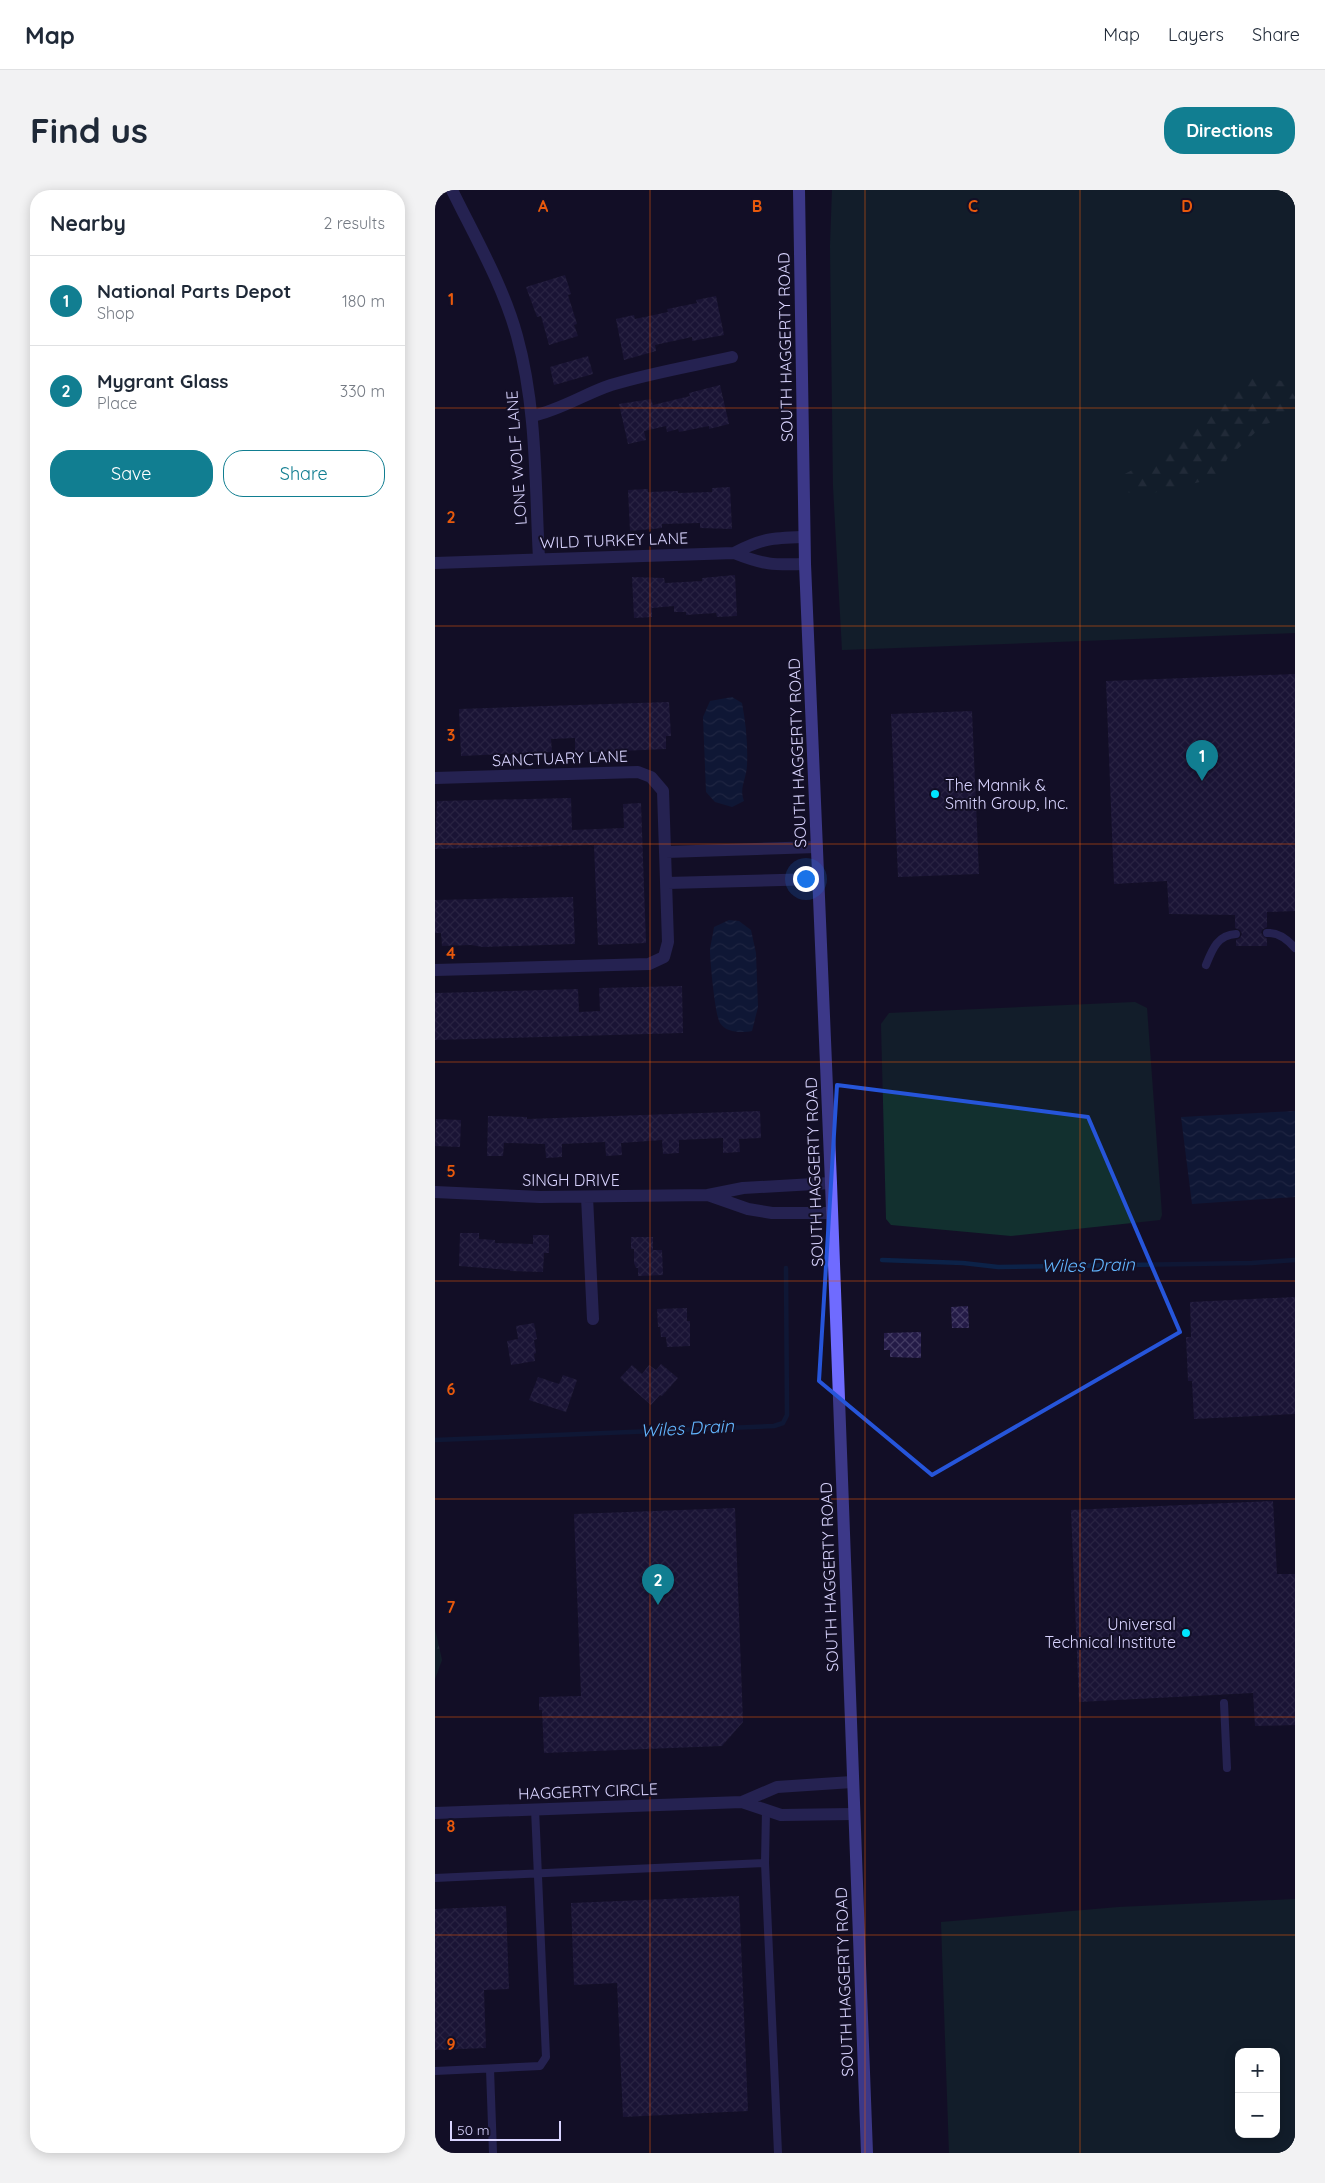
<!DOCTYPE html>
<meta charset="utf-8">
<style>
body{margin:0;font-family:Quicksand,sans-serif;background:#f2f2f3;color:#1f2937}
.controls{position:absolute;right:15px;bottom:15px;display:grid;overflow:hidden;border-radius:10px;box-shadow:0 2px 12px #0003}
.controls button{width:45px;height:45px;display:grid;place-items:center;padding:0;border:0;border-bottom:1px solid #e0e1e3;background:#fff;color:#1f2937;font:25px sans-serif}
.scale{position:absolute;left:15px;bottom:12px;width:111px;box-sizing:border-box;padding-left:5px;border:2px solid #d9d4ff;border-top:0;font-size:14px;line-height:18px;white-space:nowrap;color:#d9d4ff;-webkit-text-stroke:4px #130f26;paint-order:stroke}
.you{position:absolute;left:370px;top:688px;width:18px;height:18px;margin:-12px;border:4px solid #fff;border-radius:50%;background:#1a73e8;box-shadow:0 0 0 8px #1a73e833}
.badge{display:grid;place-items:center;width:32px;height:32px;border-radius:50%;background:#117e91;color:#fff;font-size:16px;font-weight:700}
.pin{position:absolute;translate:-50% -41px;filter:drop-shadow(0 1px 2px #0008)}
.pin::after{content:'';position:absolute;top:26px;width:18px;height:15px;background:inherit;clip-path:polygon(0 0,100% 0,50% 100%)}
.list{margin:0;padding:0;list-style:none}
h2{display:flex;justify-content:space-between;align-items:center;height:65px;margin:0;padding:0 20px;font-size:21px}
h2 small{font-size:16px;font-weight:400;color:#747a83}
.list li{display:grid;grid-template-columns:32px 1fr auto;gap:15px;align-items:center;box-sizing:border-box;height:90px;padding:0 20px;border-top:1px solid #e0e1e3}
.list b{display:block;font-size:19px;white-space:nowrap}
.list p{margin:0;font-size:16px;white-space:nowrap;color:#747a83}
.list em{font-size:16px;font-style:normal;color:#747a83}
.actions{display:flex;gap:10px;padding:15px 20px}
.actions a{flex:1;padding:11px 0;border:1px solid #117e91;border-radius:20px;text-align:center;font-size:18px;color:#117e91}
.actions .main{background:#117e91;color:#fff}
.map{position:relative;flex:none;width:860px;height:1963px;overflow:hidden;border-radius:20px}
header{display:flex;align-items:center;gap:30px;box-sizing:border-box;height:70px;padding:0 25px;background:#fff;border-bottom:1px solid #e0e1e3}
header strong{font-size:24px}
nav{display:flex;gap:28px;margin-inline-start:auto;font-size:18px}
.intro{display:flex;align-items:center;justify-content:space-between;box-sizing:border-box;height:120px;padding:0 30px}
h1{margin:0;font-size:35px}
.button{padding:12px 22px;border-radius:20px;background:#117e91;color:#fff;font-size:18px;font-weight:700}
main{display:flex;gap:30px;padding:0 30px}
aside{flex:1;background:#fff;border-radius:20px;box-shadow:0 2px 12px #0003}
.map>svg:first-child{display:block}
.grass{fill:#12302f;fill-rule:evenodd}
.forest{fill:url(#forest-firs)}
.water{fill:url(#water-waves)}
.lines{fill:none;stroke-linecap:round;stroke-linejoin:round}
.stream{stroke:#0c2248;stroke-width:4.5}
.building{fill:url(#building-cross-hatch)}
.lane{stroke:#3d3a85;stroke-width:8}
.street{stroke:#3d3a85;stroke-width:12}
.secondary{stroke:#6f6bff;stroke-width:12}
.marked{fill:none;stroke:#2655da;stroke-width:4;stroke-linejoin:round}
.grid{fill:none;stroke:#e8590c;stroke-width:1;stroke-opacity:0.55}
.poi-dot{fill:#00e5ff;stroke:#130f26;stroke-width:2}
.labels{text-anchor:middle;dominant-baseline:central;stroke-width:4;stroke-linejoin:round;paint-order:stroke}
.street-label{font-size:16px;fill:#d9d4ff;stroke:#130f26}
.poi-label{font-size:16px;fill:#d9d4ff;stroke:#130f26;text-anchor:start}
.water-label{font-size:18px;font-style:italic;fill:#62b6ff;stroke:#130f26}
.grid-label{font-size:16px;text-anchor:middle;font-weight:bold;fill:#e8590c;stroke:#130f26;stroke-width:4;stroke-linejoin:round;paint-order:stroke}
</style>
<header>
<strong>Map</strong>
<nav><a>Map</a><a>Layers</a><a>Share</a></nav>
</header>
<div class="intro"><h1>Find us</h1><a class="button">Directions</a></div>
<main>
<aside>
<h2>Nearby<small>2 results</small></h2>
<ul class="list">
<li><span class="badge">1</span><div><b>National Parts Depot</b><p>Shop</p></div><em>180 m</em></li>
<li><span class="badge">2</span><div><b>Mygrant Glass</b><p>Place</p></div><em>330 m</em></li>
</ul>
<div class="actions"><a class="main">Save</a><a>Share</a></div>
</aside>
<div class="map">
<svg width="860" height="1963" viewBox="0 0 860 1963">
<defs>
<pattern id="forest-firs" width="22" height="20" patternUnits="userSpaceOnUse" patternTransform="scale(1.25)"><rect width="22" height="20" fill="#12302f"/><path d="M5 1l3.5 6h-7zM16 11l3.5 6h-7z" fill="#344d4e"/></pattern>
<pattern id="water-waves" width="16" height="10" patternUnits="userSpaceOnUse" patternTransform="scale(1.25)"><rect width="16" height="10" fill="#0c2248"/><path d="M0 5q4-4 8 0t8 0" fill="none" stroke="#2f4163"/></pattern>
<pattern id="building-cross-hatch" width="8" height="8" patternUnits="userSpaceOnUse" patternTransform="scale(1.25)"><rect width="8" height="8" fill="#241b47"/><path d="M0 0l8 8M0 8l8-8" fill="none" stroke="#433b63"/></pattern>
</defs>
<rect width="100%" height="100%" fill="#130f26"/>
<!-- grass -->
<path class="grass" d="M397,0H860V443L407,460L398,296L395,56Z
M700,812L712,818L727,1025L725,1030L576,1046L456,1035L451,1029L446,834L454,823Z
M860,1709V1963H514L506,1732L684,1717ZM804,1862H841V1944H804Z"/>
<!-- forest -->
<path class="forest" d="M813,186L832,187L850,192L860,207V222L827,236L792,269L786,287L705,306L686,300L684,287L741,257L762,226L793,198Z
M0,1439L7,1470L0,1489Z"/>
<!-- water -->
<path class="water" d="M297,507L307,513C311,534 313,555 312,576C311,590 304,598 309,611L297,617L280,612L271,602L268,527L275,511Z
M294,730L304,731L316,740L321,763L323,817L317,841C307,843 291,843 285,833C280,825 275,771 275,760C276,752 278,744 279,737Z
M860,921V1007L757,1014L746,927Z"/>
<g class="lines">
<!-- stream -->
<path class="stream" d="M447,1070L528,1073L563,1077L817,1073L860,1070
M0,1250L339,1236L348,1233L352,1225L351,1078"/>
</g>
<!-- building -->
<path class="building" d="M130,85L136,104L133,105L142,134L139,135L143,146L114,155L106,126L102,127L91,97Z
M281,106L289,145L257,151V147L220,155L221,161L189,170L181,129L199,125L200,129L233,122L232,119L262,113L261,110Z
M153,166L158,184L119,195L115,177Z
M285,195L294,234L274,239V236L244,242L243,239L232,242L231,236L209,241L211,250L193,254L184,214L216,209L218,215L255,206L254,203Z
M295,297L297,339L265,338V333L227,334V338L195,341L193,300L213,299V302L243,301V303L277,302V298Z
M300,385L302,426L282,427L281,423L251,425V422H239V416L217,418V427L199,428L197,387L229,388L230,393L267,391V388Z
M860,484V721L832,722V737L827,740L826,743L832,749V756H801V750L805,748L807,744L805,740L800,738V725L734,724L732,691L679,694L671,491Z
M234,512L236,546H231V559L140,563V548L116,549L117,562L26,566L24,519Z
M537,521L544,684L463,687L456,524Z
M136,608L137,640L189,638L188,614L206,613L211,753L163,755L159,655L0,659L2,611Z
M138,707L140,754L48,757L36,755L7,756L6,743H0V710Z
M247,796L248,843L0,850V803L143,799L144,822L165,821L164,798Z
M325,921L326,948L304,949L305,962L288,963V948L244,950V963L228,964L227,950L186,953L187,965L171,966L170,952L127,954V967L111,968L110,954L69,953L68,966H52L53,926L92,927V929Z
M1,929L26,930L25,957L0,956Z
M25,1043H44V1049L60,1050V1053L98,1054V1045H114V1063H109L108,1082L75,1081V1080L24,1076Z
M196,1047H218V1060H227L228,1085L203,1086V1078H201L199,1073V1059H196Z
M860,1107V1224L759,1229L757,1191H753L751,1147H756L755,1112Z
M533,1116L534,1138H517L516,1117Z
M252,1118V1131H255V1156L232,1157L231,1147H226L225,1137H223L222,1119Z
M99,1133L102,1149L99,1150L101,1163L99,1164L100,1171L76,1175L72,1151L83,1149L81,1136Z
M486,1142V1168L455,1167V1160H449V1143Z
M226,1174L243,1188L227,1206L225,1205L216,1215L185,1188L197,1175L207,1184L214,1175L221,1180Z
M128,1185L142,1190L131,1222L94,1210L103,1187L124,1194Z
M838,1311L842,1384H860V1535L820,1536L818,1503L644,1512L636,1320Z
M300,1318L308,1532L287,1556L109,1563L107,1520H104V1507L146,1506L139,1324Z
M304,1706L313,1921L188,1927L182,1793L139,1795L136,1713Z
M71,1716L74,1799L49,1800L51,1858L0,1860V1719Z"/>
<g class="lines">
<!-- lane -->
<path class="lane" d="M832,743C843,742 853,750 860,758
M771,775C777,760 782,745 801,744
M789,1513L792,1578
M330,1673L331,1620
M0,1688L330,1673L343,1963
M55,1879L58,1963
M0,1881L105,1876L111,1867L100,1619"/>
<!-- street -->
<path class="street" d="M17,0C40,47 68,95 82,146C102,218 100,295 104,369
M97,226C126,220 149,204 176,195C215,183 257,176 297,167
M369,347C337,348 328,348 299,363C329,375 338,375 370,374
M0,373L299,363
M0,588L203,582L216,587L228,601L233,752L229,767L214,774L0,780
M231,662L382,657
M232,693L383,689
M396,993L308,998L273,1005L313,1019L337,1023H397
M0,1002L105,1007L273,1005
M152,1007L158,1129
M417,1592L342,1597L307,1612L346,1625L418,1624
M0,1623L307,1612"/>
<!-- secondary -->
<path class="secondary" d="M364,0L370,374L396,993L432,1963"/>
</g>
<!-- marked area -->
<path d="M0 0H860V1963H0ZM402,895L653,927L745,1142L497,1285L384,1191Z" fill="#130f26" fill-opacity=".55" fill-rule="evenodd"/>
<path class="marked" d="M402,895L653,927L745,1142L497,1285L384,1191Z"/>
<!-- grid -->
<path class="grid" d="M215,0V1963M430,0V1963M645,0V1963M0,218H860M0,436H860M0,654H860M0,872H860M0,1091H860M0,1309H860M0,1527H860M0,1745H860"/>
<!-- markers -->
<g class="poi-dot">
<circle cx="500" cy="604" r="5"/>
<circle cx="751" cy="1443" r="5"/>
</g>
<g class="labels">
<!-- street labels -->
<g class="street-label">
<text transform="translate(350 157) rotate(-91)">SOUTH HAGGERTY ROAD</text>
<text transform="translate(81 268) rotate(-94)">LONE WOLF LANE</text>
<text transform="translate(179 350) rotate(-2)">WILD TURKEY LANE</text>
<text transform="translate(362 563) rotate(-92)">SOUTH HAGGERTY ROAD</text>
<text transform="translate(125 568) rotate(-2)">SANCTUARY LANE</text>
<text transform="translate(379 982) rotate(-92)">SOUTH HAGGERTY ROAD</text>
<text x="136" y="990">SINGH DRIVE</text>
<text transform="translate(394 1387) rotate(-92)">SOUTH HAGGERTY ROAD</text>
<text transform="translate(153 1601) rotate(-2)">HAGGERTY CIRCLE</text>
<text transform="translate(409 1792) rotate(-92)">SOUTH HAGGERTY ROAD</text>
</g>
<!-- poi labels -->
<g class="poi-label">
<text x="510" y="595">The Mannik &amp;<tspan x="510" dy="18">Smith Group, Inc.</tspan></text>
<text x="741" y="1434" text-anchor="end">Universal<tspan x="741" dy="18">Technical Institute</tspan></text>
</g>
<!-- water labels -->
<g class="water-label">
<text transform="translate(653 1075) rotate(-1)">Wiles Drain</text>
<text transform="translate(252 1238) rotate(-3)">Wiles Drain</text>
</g>
</g>
<g class="grid-label">
<text x="108" y="22">A</text>
<text x="322" y="22">B</text>
<text x="538" y="22">C</text>
<text x="752" y="22">D</text>
<text x="16" y="115">1</text>
<text x="16" y="333">2</text>
<text x="16" y="551">3</text>
<text x="16" y="769">4</text>
<text x="16" y="987">5</text>
<text x="16" y="1205">6</text>
<text x="16" y="1423">7</text>
<text x="16" y="1642">8</text>
<text x="16" y="1860">9</text>
</g>
</svg>
<div class="controls">
<button>+</button>
<button>−</button>
</div>
<div class="scale">50 m</div>
<div class="you"></div>
<div class="pin badge" style="left:767px;top:591px">1</div>
<div class="pin badge" style="left:223px;top:1415px">2</div>
</div>
</main>
